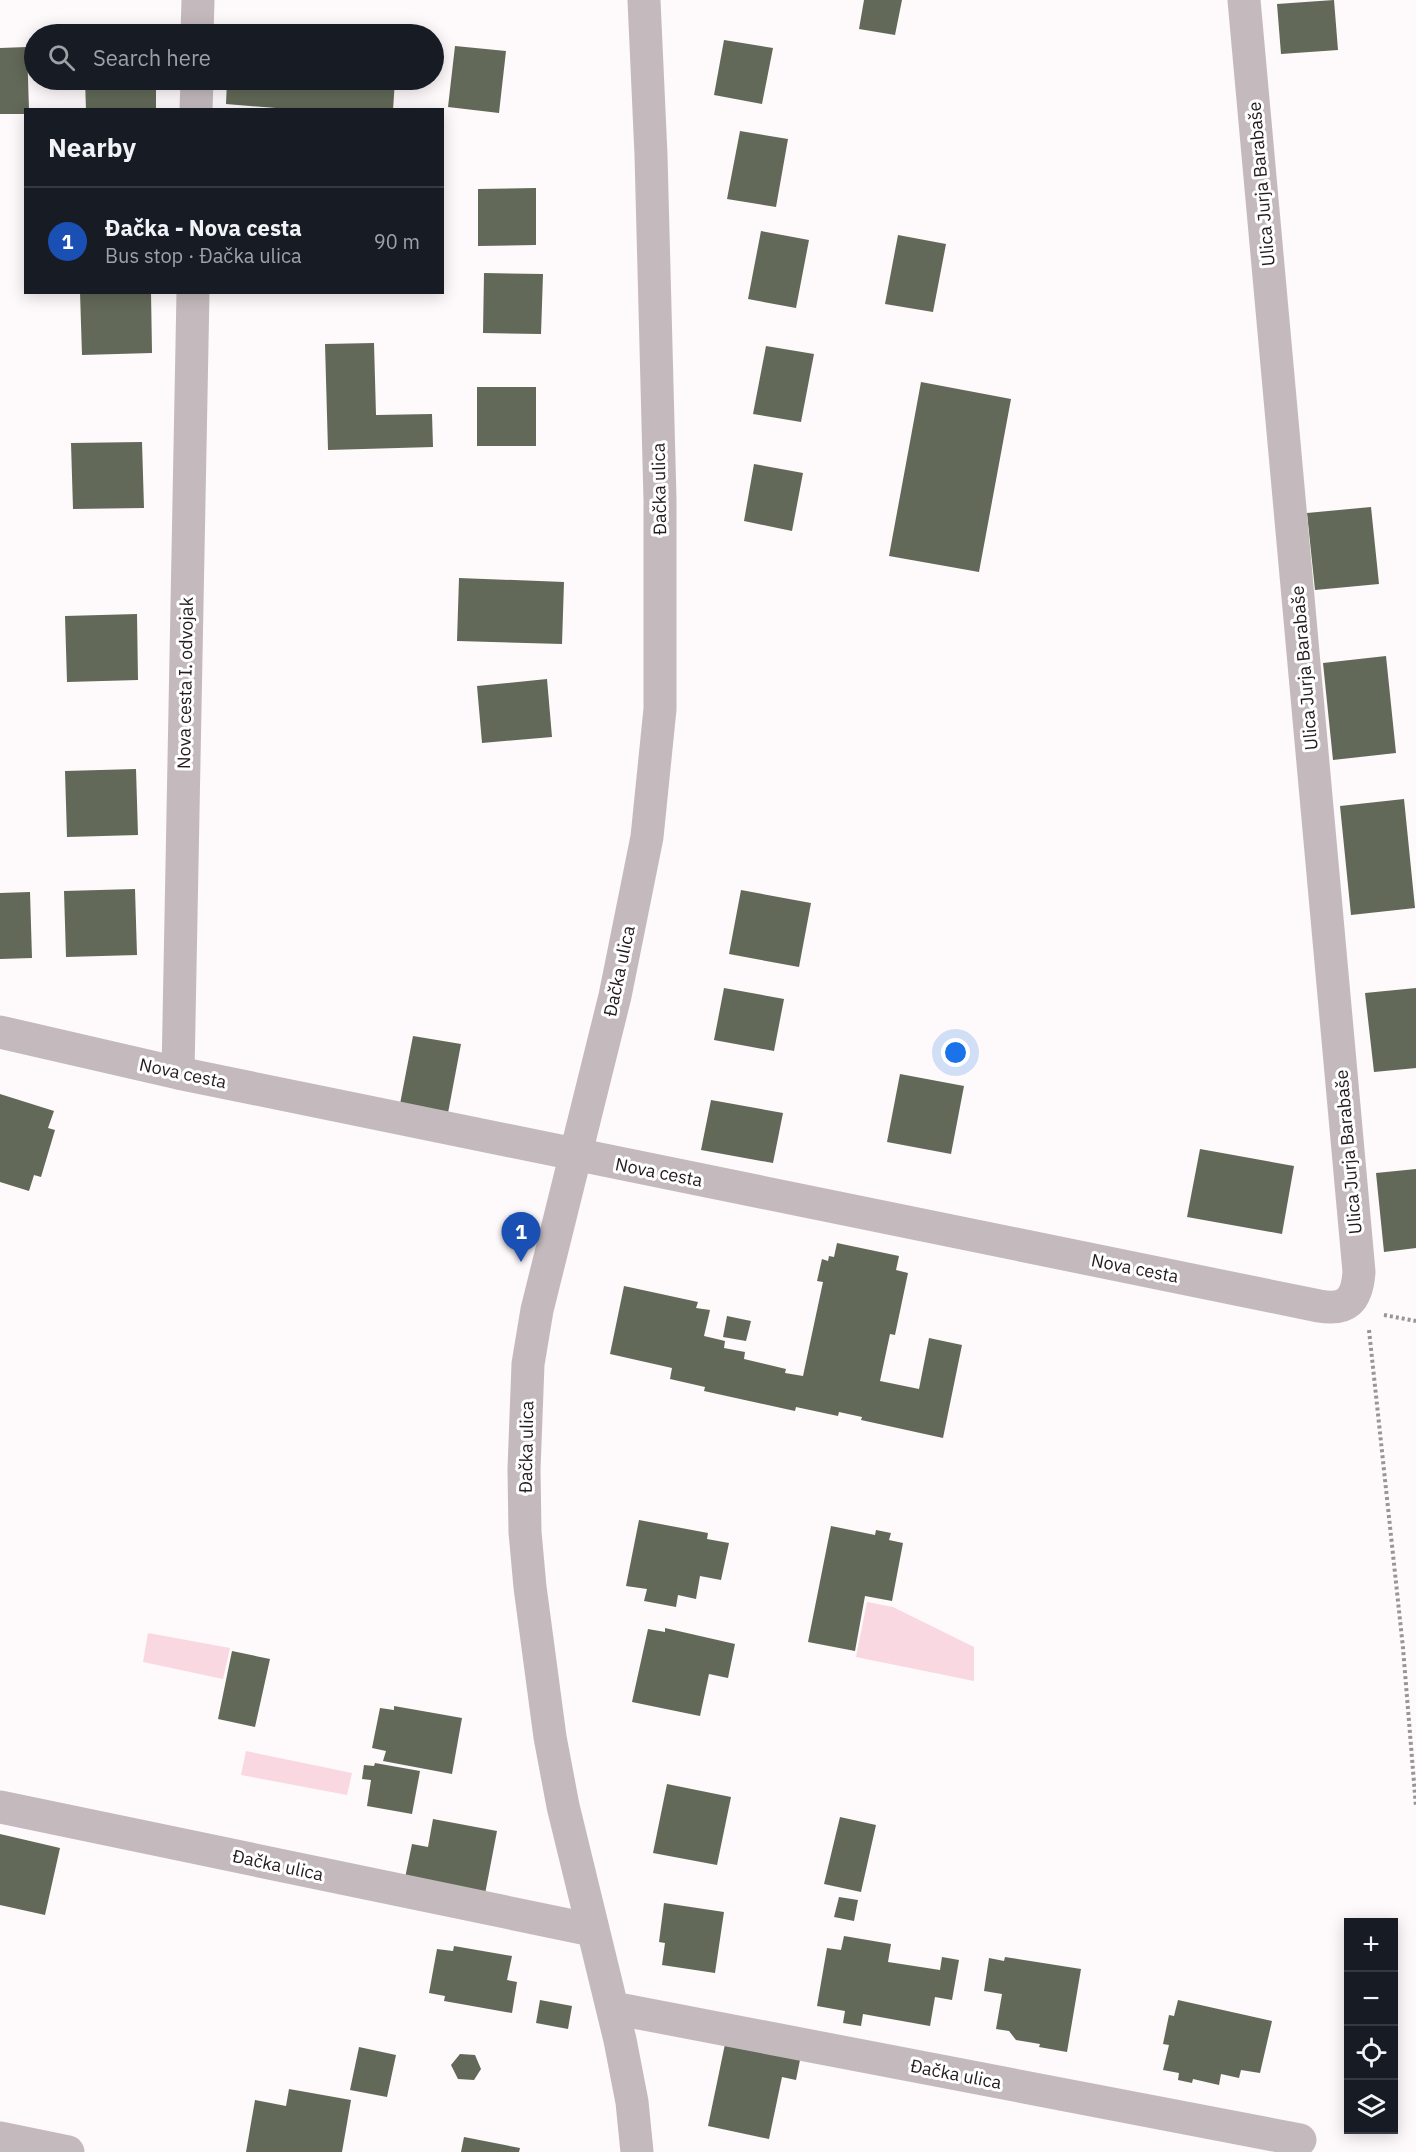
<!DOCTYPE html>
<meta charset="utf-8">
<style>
body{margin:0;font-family:"IBM Plex Sans",sans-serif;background:#242831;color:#f1f3f6}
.controls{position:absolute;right:18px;bottom:18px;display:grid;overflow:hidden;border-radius:0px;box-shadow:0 3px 15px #0003}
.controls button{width:54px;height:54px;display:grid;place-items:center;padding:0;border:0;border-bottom:2px solid #363941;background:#171b24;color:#f1f3f6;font:30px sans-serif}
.you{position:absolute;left:956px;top:1053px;width:21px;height:21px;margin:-15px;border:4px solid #fff;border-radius:50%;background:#1a73e8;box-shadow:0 0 0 9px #1a73e833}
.badge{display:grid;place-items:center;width:39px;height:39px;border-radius:50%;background:#618507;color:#fff;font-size:20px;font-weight:700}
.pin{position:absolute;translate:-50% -50px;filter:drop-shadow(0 2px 3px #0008)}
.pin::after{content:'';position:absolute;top:32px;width:21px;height:18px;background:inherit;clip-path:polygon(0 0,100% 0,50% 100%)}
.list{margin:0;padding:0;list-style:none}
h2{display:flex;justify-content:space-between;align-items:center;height:78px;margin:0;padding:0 24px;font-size:26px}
h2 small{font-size:20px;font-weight:400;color:#9ea1a6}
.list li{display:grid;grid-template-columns:39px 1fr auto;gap:18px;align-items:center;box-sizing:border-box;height:108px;padding:0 24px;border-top:2px solid #363941}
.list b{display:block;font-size:22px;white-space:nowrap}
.list p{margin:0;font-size:20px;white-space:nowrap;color:#9ea1a6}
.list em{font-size:20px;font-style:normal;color:#9ea1a6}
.icon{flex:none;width:33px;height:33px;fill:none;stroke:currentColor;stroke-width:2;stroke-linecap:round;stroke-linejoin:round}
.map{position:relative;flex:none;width:1416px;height:2152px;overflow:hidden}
.search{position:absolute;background:#171b24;box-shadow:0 3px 15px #0003;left:24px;top:24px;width:420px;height:66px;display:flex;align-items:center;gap:15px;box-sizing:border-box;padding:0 21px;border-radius:33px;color:#9ea1a6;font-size:22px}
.panel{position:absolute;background:#171b24;box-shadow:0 3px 15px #0003;left:24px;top:108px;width:420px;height:186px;border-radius:0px}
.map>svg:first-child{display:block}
.green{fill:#f9d8e2}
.building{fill:#626958}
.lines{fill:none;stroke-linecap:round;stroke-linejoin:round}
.path{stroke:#9b9496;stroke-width:4;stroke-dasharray:3 3;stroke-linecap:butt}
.minor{stroke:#c4babd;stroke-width:33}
.labels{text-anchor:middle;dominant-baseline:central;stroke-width:6;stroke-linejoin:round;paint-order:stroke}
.street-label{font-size:18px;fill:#241b1e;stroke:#fff}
</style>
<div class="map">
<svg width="1416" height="2152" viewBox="0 0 1416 2152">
<rect width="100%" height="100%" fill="#fef9fa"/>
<!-- green -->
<path class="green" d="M867,1602L893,1607L974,1647V1681L856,1657Z
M148,1633L230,1648L223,1679L143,1662Z
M246,1751L352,1773L347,1795L241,1775Z"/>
<!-- building -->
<path class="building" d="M864,0H902L895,35L859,29Z
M1334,0L1338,50L1281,54L1277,4Z
M724,40L773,48L762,104L714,95Z
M455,46L506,51L499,113L448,107Z
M27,47L29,110H26V114H0V48Z
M85,80H156V110H86Z
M227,80H395L393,110H301L226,104Z
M740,131L788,139L776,207L727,199Z
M536,188V245L478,246V189Z
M761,231L809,240L796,308L748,299Z
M898,235L946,244L933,312L885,304Z
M484,273L543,274L541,334L483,333Z
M80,292H151L152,353L82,355Z
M374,343L376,415L432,414L433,447L328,450L325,344Z
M766,346L814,354L801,422L753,414Z
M921,382L1011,399L979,572L889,556Z
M477,387H536V446H477Z
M142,442L144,508L73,509L71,443Z
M754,464L803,473L792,531L744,521Z
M1371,507L1379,584L1315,590L1307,513Z
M459,578L564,582L562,644L457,641Z
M137,614L138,680L67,682L65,616Z
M1386,656L1396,753L1333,760L1323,663Z
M547,679L552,737L482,743L477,686Z
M136,769L138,835L67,837L65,771Z
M1404,799L1415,908L1351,915L1340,806Z
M135,889L137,955L66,957L64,891Z
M741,890L811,903L799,967L729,954Z
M30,892L32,958L0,959V893Z
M724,988L784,999L774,1051L714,1040Z
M1416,988V1068L1374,1072L1365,993Z
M413,1036L461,1044L448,1113L400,1104Z
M900,1074L964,1086L951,1154L887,1142Z
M0,1094L54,1111L48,1128L55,1130L41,1177L34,1175L29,1191L0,1182Z
M711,1100L783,1113L773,1163L701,1150Z
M1200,1149L1294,1166L1282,1234L1187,1217Z
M1416,1169V1248L1384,1252L1376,1173Z
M837,1243L899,1256L896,1270L908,1273L895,1335L890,1334L880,1381L919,1389L929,1338L962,1345L943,1438L861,1420L862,1417L839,1412L838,1416L796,1407L795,1411L704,1391L705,1387L670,1379L672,1368L610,1354L624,1286L698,1302L696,1308L710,1310L704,1336L725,1341L724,1348L745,1352L744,1359L786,1369L785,1373L803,1376L823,1282L817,1281L822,1259L828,1261L829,1256L834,1257Z
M727,1316L751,1321L746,1341L723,1337Z
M639,1520L708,1533L707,1539L729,1543L721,1580L700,1576L696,1599L678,1595L676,1607L644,1601L647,1589L626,1586Z
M831,1526L875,1535L876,1530L891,1533L889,1540L903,1543L892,1601L865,1596L855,1651L808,1642Z
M665,1628L735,1644L728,1678L709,1674L700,1716L632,1702L648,1629L665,1632Z
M232,1651L270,1659L255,1727L218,1719Z
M394,1706L462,1718L452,1774L383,1761L386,1751L372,1748L380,1708L394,1710Z
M375,1763L420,1771L412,1814L367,1806L371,1780L362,1779L364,1765L374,1766Z
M667,1784L731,1797L717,1865L653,1853Z
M840,1817L876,1825L861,1892L824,1884Z
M433,1819L497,1831L485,1894L405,1878L412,1844L428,1847Z
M0,1834L60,1848L45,1915L0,1905Z
M839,1897L858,1900L854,1921L834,1917Z
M664,1903L724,1912L715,1973L662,1965L665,1943L659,1942Z
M844,1936L891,1944L888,1962L940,1970L942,1957L959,1960L952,2000L935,1997L930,2026L863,2014L861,2026L843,2023L845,2011L817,2006L827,1948L841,1950Z
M454,1946L512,1956L507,1980L517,1982L512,2013L444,2001L445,1996L429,1993L437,1949L453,1951Z
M1005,1957L1081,1969L1067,2052L1039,2047L1040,2044L1016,2040L1009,2031L996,2029L1002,1994L984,1991L989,1958L1004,1961Z
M540,2000L572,2006L568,2029L536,2023Z
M1178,2000L1272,2021L1260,2073L1241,2070L1239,2078L1221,2074L1219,2085L1193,2079L1192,2083L1178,2080L1179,2073L1163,2070L1169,2045L1163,2044L1169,2015L1174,2016Z
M725,2044L800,2060L796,2080L782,2077L769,2139L708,2126Z
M359,2047L396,2055L387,2097L350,2090Z
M460,2054L475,2055L481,2069L474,2080L458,2079L451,2065Z
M289,2089L351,2100L342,2152H246L255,2100L286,2106Z
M464,2137L520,2148L519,2152H461Z"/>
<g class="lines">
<!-- path -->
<path class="path" d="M1384,1315L1416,1321
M1369,1330L1403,1648L1416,1807"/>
<!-- minor -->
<path class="minor" d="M197,34L198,0
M196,110L197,80
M0,1032L178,1073L1319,1306C1347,1311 1357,1300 1359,1272L1244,0
M178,1073L193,292
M0,1807L592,1930
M613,2008L1300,2140
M0,2138L68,2152
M637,2152L632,2102L620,2040L563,1806L550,1737L530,1587L525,1532L524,1469L528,1364L537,1310L615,996L647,837L660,709V500L651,155L644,0"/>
</g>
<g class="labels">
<!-- street labels -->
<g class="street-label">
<text transform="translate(1261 184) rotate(-95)">Ulica Jurja Barabaše</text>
<text transform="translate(659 489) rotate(-91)">Đačka ulica</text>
<text transform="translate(1304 668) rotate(-95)">Ulica Jurja Barabaše</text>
<text transform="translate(185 683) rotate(-89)">Nova cesta I. odvojak</text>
<text transform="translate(619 971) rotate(-78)">Đačka ulica</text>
<text transform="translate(183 1073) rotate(12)">Nova cesta</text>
<text transform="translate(1348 1152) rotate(-95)">Ulica Jurja Barabaše</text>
<text transform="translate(659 1172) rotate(11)">Nova cesta</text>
<text transform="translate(1135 1268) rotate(11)">Nova cesta</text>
<text transform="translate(526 1447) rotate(-89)">Đačka ulica</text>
<text transform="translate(278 1865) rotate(12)">Đačka ulica</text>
<text transform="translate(956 2074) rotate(11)">Đačka ulica</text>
</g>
</g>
</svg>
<div class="controls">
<button>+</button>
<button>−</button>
<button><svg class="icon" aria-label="locate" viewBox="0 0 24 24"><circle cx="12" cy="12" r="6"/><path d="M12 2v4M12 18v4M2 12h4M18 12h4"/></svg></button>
<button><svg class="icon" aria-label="layers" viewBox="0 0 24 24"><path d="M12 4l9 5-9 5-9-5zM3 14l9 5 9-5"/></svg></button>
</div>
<div class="you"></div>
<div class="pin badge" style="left:521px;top:1262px;background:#1a4fb4">1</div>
<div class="search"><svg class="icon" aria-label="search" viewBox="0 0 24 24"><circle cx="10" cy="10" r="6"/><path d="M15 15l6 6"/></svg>Search here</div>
<section class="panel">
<h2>Nearby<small></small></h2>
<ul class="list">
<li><span class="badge" style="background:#1a4fb4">1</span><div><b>Đačka - Nova cesta</b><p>Bus stop · Đačka ulica</p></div><em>90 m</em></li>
</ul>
</section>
</div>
